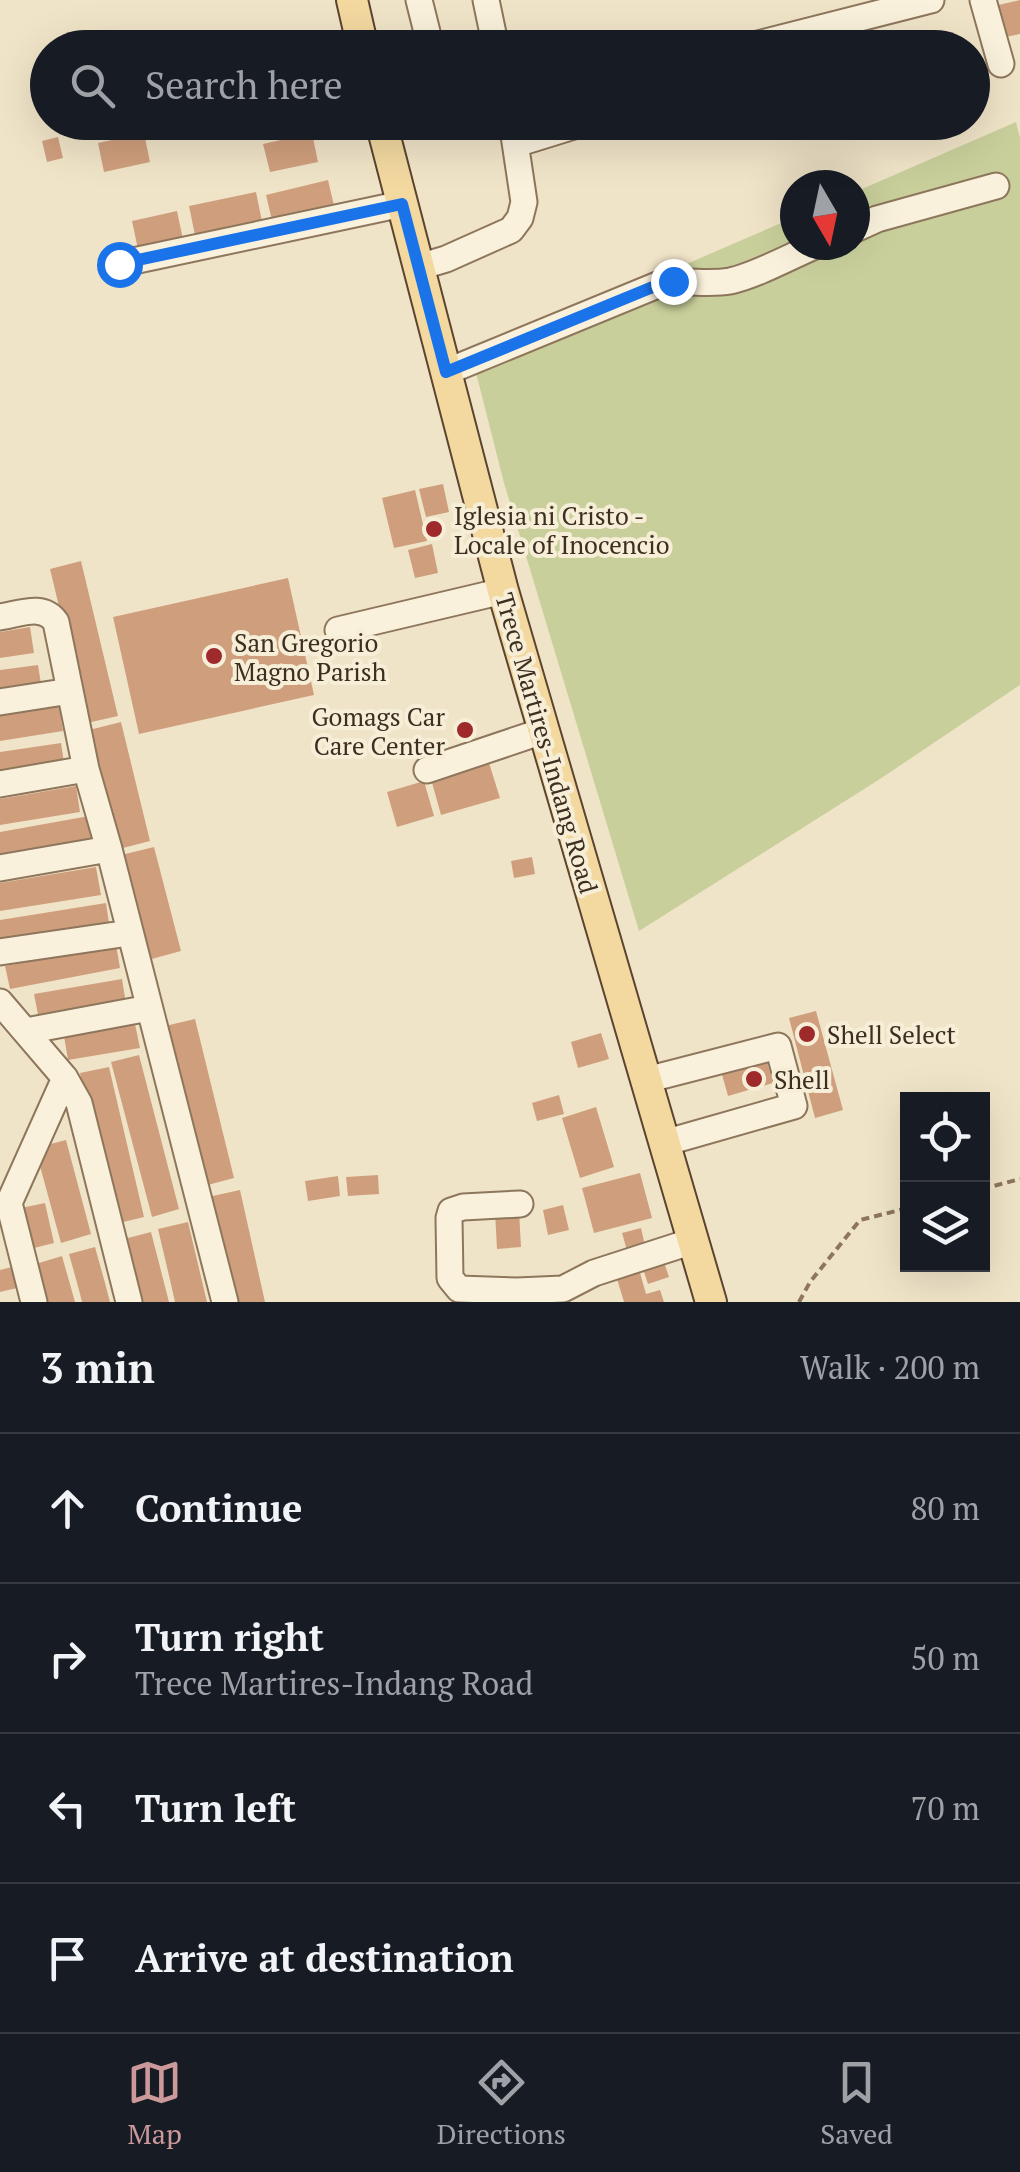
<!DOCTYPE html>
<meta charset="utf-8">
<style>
body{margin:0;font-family:"PT Serif",serif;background:#242831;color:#f1f3f6}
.controls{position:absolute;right:30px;bottom:30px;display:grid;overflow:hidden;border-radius:0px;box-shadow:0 10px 40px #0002}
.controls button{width:90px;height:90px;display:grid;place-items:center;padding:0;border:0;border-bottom:2px solid #363941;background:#171b24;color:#f1f3f6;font:50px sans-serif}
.compass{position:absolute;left:780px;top:170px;width:90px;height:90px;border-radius:50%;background:#171b24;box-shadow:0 10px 40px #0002;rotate:171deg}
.stop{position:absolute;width:30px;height:30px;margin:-22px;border:8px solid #1a73e8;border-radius:50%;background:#fff}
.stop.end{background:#1a73e8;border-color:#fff;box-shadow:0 2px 10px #0008}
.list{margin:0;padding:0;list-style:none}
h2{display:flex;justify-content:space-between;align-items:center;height:130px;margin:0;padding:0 40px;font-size:42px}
h2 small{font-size:32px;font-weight:400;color:#9ea1a6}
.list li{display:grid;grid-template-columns:65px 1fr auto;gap:30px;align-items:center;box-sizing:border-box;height:150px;padding:0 40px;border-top:2px solid #363941}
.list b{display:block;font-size:38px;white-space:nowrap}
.list p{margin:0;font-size:32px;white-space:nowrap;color:#9ea1a6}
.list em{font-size:32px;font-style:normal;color:#9ea1a6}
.icon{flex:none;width:55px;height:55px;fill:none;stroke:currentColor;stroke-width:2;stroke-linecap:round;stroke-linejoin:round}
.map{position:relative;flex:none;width:1020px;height:1302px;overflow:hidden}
.search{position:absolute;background:#171b24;box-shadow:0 10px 40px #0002;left:30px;right:30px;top:30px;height:110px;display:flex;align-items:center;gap:25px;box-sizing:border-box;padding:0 35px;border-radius:55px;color:#9ea1a6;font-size:38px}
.sheet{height:730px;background:#171b24}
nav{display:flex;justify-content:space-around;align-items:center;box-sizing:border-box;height:140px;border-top:2px solid #363941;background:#171b24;font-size:28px;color:#9ea1a6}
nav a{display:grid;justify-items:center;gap:5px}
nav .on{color:#cc999b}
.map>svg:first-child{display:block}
.green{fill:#c9cf9b}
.building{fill:#cf9f7d}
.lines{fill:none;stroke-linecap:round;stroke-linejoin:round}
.minor-casing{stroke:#8d765c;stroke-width:29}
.major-casing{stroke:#5b4430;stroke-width:34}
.path{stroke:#8d765c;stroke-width:4;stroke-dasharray:8 5;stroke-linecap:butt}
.minor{stroke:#faf1dc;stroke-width:25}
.major{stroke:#f3d9a0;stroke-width:30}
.route{stroke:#1a73e8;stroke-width:12}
.poi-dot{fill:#9e2a2b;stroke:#f7eed8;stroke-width:4}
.labels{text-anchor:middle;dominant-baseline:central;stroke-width:8;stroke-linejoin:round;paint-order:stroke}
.poi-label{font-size:25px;fill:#3d2e20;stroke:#f7eed8;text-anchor:start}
.street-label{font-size:25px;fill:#3d2e20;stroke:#f7eed8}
</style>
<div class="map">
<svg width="1020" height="1302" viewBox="0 0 1020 1302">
<rect width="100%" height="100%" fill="#f0e4c8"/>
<!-- green -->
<path class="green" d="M1016,122L1020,138V685L880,779L639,931L504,483L472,357L795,217V245H855V192Z"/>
<!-- building -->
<path class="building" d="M1020,0V34L1000,38L994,6Z
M283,34L286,48H245L244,43Z
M255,122H313V124L258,137Z
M144,133L150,162L104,172L98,143Z
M312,133L318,162L270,172L263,144Z
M58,137L63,158L47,162L42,141Z
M328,180L336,214L274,229L266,195Z
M256,192L264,231L197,245L189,206Z
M177,211L184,244L139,254L132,221Z
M443,484L449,512L426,517L419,489Z
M415,490L427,541L394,548L382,498Z
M432,544L438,573L415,578L408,550Z
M81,561L118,716L87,723L50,569Z
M288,578L314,695L139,734L113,617Z
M30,627L34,653L0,658V632Z
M38,665L42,690L0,696V670Z
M59,706L63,731L0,741V715Z
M121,722L150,841L119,849L89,730Z
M61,743L65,769L0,779V752Z
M489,763L500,798L441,815L431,779Z
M424,781L434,816L397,827L387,792Z
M76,786L80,812L0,825V799Z
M89,816L94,845L0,862V832Z
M154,847L181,951L148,960L121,855Z
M532,857L535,874L514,878L511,861Z
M96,867L101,895L0,911V883Z
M106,903L110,930L0,947V920Z
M116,945L120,968L10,989L5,966Z
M122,979L127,1010L40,1025L34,994Z
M816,1011L843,1110L815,1118L789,1018Z
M195,1019L234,1178L204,1186L165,1026Z
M135,1024L140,1048L68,1060L64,1036Z
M601,1033L609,1059L578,1068L571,1042Z
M139,1055L179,1209L152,1217L111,1062Z
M766,1058L773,1083L728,1096L721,1071Z
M109,1067L144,1217L115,1224L80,1073Z
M559,1095L564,1114L537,1121L532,1103Z
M596,1107L614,1167L580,1178L562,1118Z
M66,1140L91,1234L61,1243L35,1148Z
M640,1173L652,1218L594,1233L582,1188Z
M378,1175L379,1194L348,1196L346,1177Z
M338,1176L340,1196L308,1201L305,1181Z
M240,1190L265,1302H231L208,1197Z
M45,1203L54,1243L30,1249L21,1208Z
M563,1205L569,1230L548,1235L543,1210Z
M519,1211L521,1247L497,1249L495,1212Z
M188,1222L197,1260L207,1302H175L170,1280L158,1229Z
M641,1228L646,1250L628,1254L622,1233Z
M151,1232L169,1302H140L124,1239Z
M95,1247L105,1283L110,1302H82L79,1290L69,1254Z
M62,1256L75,1302H40L29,1266Z
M663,1259L669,1277L648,1284L642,1266Z
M637,1262L646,1294L660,1290L664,1302H624L614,1269Z
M12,1267L17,1288L0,1292V1270Z"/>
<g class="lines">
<!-- minor casing -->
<g class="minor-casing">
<path id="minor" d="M419,0L431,48
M486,0L496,48
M983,0L1001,64
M742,48L931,0
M516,144L587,122
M855,229L877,219L996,186
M119,264L402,204
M419,267L446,259L511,230L520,218L524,202L512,122
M446,372L660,284C683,279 707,285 730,281C755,276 793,255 817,245
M0,617C20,614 43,603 56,622L86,769L109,849L225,1302
M338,630L503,591
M0,702L70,691
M427,770L543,731
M0,784L86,769
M0,868L109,849
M0,952L129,933
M0,1002L65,1078L79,1103L129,1302
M26,1031L149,1008
M646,1080L778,1046L794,1106L664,1143
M520,1204L463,1207L451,1211L449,1218L450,1278L459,1289L517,1291L563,1289L594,1273L693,1241
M34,1302L9,1203L65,1078"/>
</g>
<!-- major casing -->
<g class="major-casing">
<path id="major" d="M352,0L363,48
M381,122L503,591L711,1302"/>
</g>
<!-- path -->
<path class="path" d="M982,1189L1020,1179
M799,1302L810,1282L860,1220L908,1208"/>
<!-- minor -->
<use href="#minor" class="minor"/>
<!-- major -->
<use href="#major" class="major"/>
</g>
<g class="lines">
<!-- route -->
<path class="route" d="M119,264L402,204L446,372L660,284L673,281"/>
</g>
<!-- markers -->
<g class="poi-dot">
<circle cx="434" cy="529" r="10"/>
<circle cx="214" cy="656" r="10"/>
<circle cx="465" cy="730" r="10"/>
<circle cx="807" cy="1034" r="10"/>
<circle cx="754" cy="1079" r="10"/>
</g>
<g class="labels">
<!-- poi labels -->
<g class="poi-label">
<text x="454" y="515">Iglesia ni Cristo -<tspan x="454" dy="29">Locale of Inocencio</tspan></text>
<text x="234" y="642">San Gregorio<tspan x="234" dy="29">Magno Parish</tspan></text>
<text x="445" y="716" text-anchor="end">Gomags Car<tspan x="445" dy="29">Care Center</tspan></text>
<text x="827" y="1034">Shell Select</text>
<text x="774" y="1079">Shell</text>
</g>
<!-- street labels -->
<g class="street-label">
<text transform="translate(547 743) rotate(74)">Trece Martires-Indang Road</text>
</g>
</g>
</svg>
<div class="controls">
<button><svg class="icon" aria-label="locate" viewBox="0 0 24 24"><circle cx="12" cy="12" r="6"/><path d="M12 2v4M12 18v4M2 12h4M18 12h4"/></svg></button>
<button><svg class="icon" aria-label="layers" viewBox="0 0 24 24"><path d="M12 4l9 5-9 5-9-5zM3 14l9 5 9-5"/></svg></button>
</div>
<svg class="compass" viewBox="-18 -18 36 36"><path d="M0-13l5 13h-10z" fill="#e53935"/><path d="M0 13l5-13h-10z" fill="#9ea1a6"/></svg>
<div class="stop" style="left:119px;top:264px"></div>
<div class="stop end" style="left:673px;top:281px"></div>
<div class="search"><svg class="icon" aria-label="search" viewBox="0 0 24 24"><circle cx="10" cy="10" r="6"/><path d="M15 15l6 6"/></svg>Search here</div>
</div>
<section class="sheet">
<h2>3 min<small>Walk · 200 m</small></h2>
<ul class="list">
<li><svg class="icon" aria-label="ahead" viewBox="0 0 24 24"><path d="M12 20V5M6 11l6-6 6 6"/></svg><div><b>Continue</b></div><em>80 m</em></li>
<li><svg class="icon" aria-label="right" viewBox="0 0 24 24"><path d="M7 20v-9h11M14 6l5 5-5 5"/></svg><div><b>Turn right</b><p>Trece Martires-Indang Road</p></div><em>50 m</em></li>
<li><svg class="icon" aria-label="left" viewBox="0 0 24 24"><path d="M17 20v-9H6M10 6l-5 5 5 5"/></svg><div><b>Turn left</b></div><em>70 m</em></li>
<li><svg class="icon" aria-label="arrive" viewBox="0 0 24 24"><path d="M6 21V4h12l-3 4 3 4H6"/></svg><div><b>Arrive at destination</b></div></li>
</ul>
</section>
<nav>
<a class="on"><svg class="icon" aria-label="map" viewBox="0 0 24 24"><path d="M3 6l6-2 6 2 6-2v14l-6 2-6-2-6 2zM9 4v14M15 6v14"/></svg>Map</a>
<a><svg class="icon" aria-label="directions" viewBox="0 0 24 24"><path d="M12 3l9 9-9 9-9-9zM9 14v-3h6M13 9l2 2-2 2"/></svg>Directions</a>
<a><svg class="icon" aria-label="saved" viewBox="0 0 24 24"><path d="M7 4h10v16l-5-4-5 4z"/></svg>Saved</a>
</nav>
